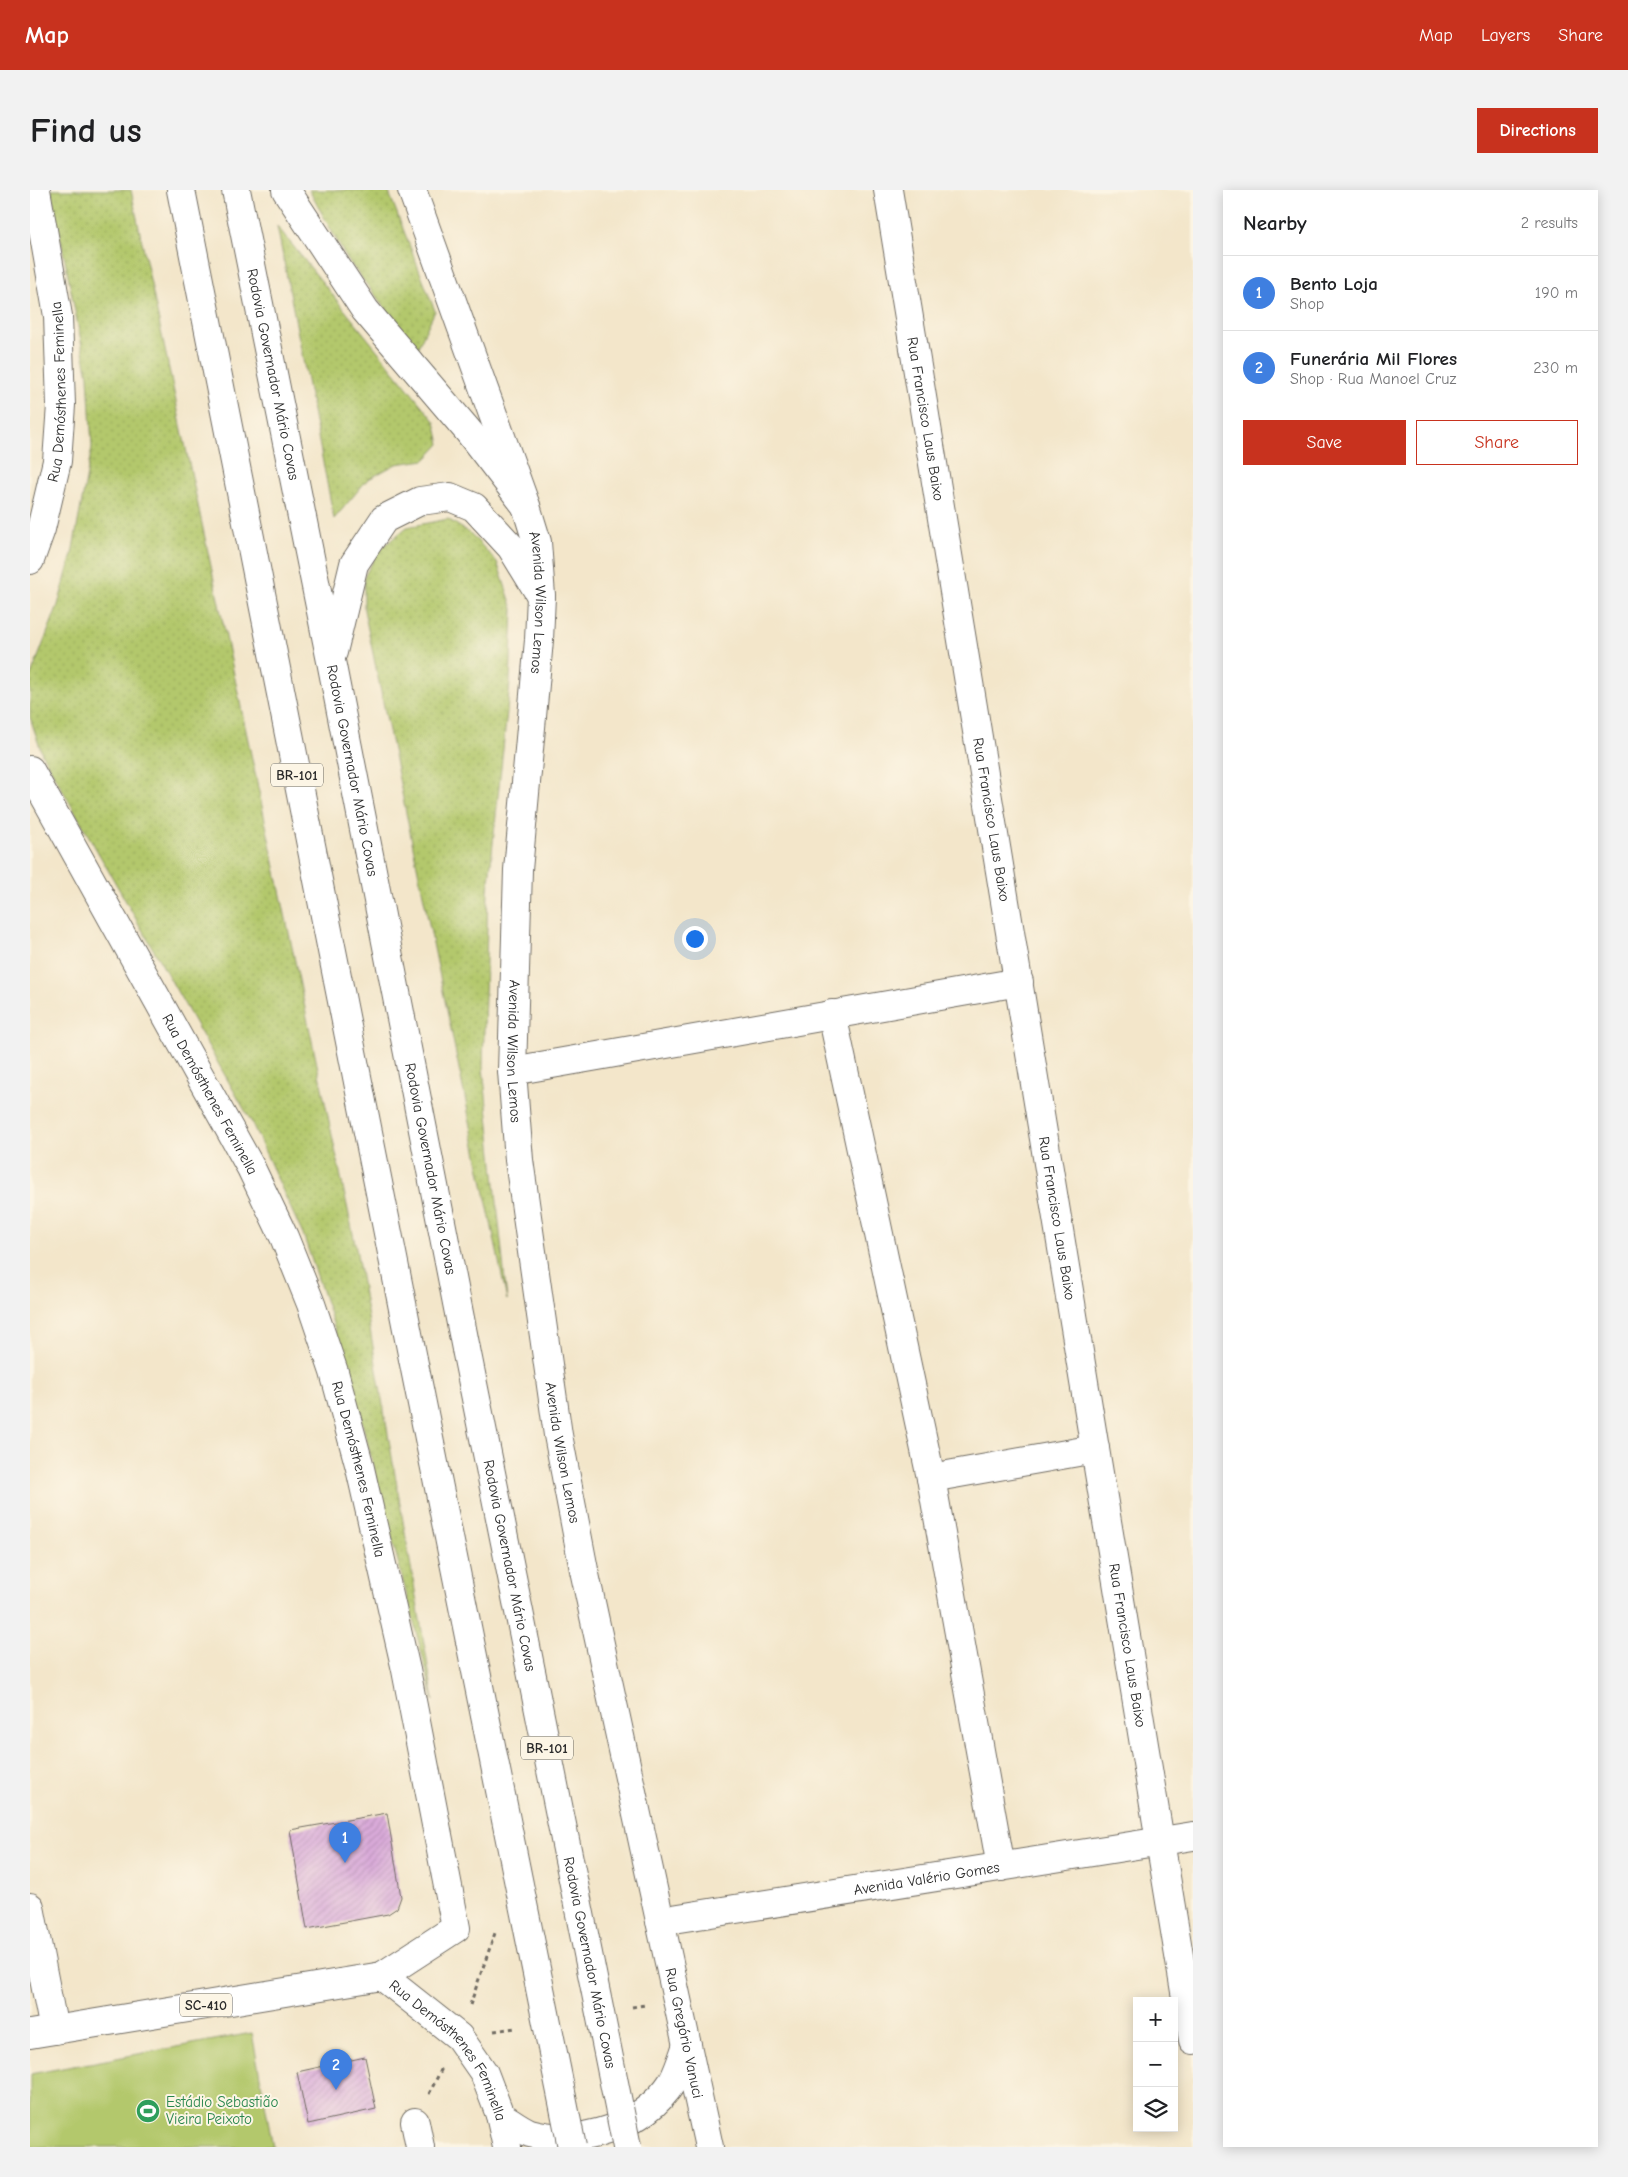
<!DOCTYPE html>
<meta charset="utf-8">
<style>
body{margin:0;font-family:"Comic Neue",sans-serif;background:#f2f2f2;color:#202124}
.controls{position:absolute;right:15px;bottom:15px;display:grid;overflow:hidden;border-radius:0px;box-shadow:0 2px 12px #0003}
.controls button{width:45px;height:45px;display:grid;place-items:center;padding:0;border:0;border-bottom:1px solid #e0e0e0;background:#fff;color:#202124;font:25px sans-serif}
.you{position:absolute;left:664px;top:748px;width:18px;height:18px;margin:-12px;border:4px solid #fff;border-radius:50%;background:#1a73e8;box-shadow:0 0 0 8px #1a73e833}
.badge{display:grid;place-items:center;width:32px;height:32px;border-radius:50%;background:#c8321e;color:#fff;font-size:16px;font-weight:700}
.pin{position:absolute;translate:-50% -41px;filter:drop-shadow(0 1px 2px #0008)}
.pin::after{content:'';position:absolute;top:26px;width:18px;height:15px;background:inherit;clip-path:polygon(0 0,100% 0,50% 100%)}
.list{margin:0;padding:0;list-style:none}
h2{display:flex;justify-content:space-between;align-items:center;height:65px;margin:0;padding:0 20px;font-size:21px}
h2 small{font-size:16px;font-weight:400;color:#757577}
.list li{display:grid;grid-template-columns:32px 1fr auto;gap:15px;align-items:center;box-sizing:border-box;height:75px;padding:0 20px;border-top:1px solid #e0e0e0}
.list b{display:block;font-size:19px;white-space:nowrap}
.list p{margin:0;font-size:16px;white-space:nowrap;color:#757577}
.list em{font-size:16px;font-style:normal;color:#757577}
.actions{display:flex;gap:10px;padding:15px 20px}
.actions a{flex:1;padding:11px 0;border:1px solid #c8321e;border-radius:0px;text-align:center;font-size:18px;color:#c8321e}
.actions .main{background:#c8321e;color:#fff}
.icon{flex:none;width:28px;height:28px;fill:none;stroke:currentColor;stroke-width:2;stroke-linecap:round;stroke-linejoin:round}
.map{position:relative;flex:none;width:1163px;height:1957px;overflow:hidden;border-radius:0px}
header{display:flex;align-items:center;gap:30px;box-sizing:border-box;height:70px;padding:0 25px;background:#c8321e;color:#fff}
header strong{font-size:24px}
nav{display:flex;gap:28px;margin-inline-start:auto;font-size:18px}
.intro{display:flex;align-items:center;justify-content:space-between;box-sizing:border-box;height:120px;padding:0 30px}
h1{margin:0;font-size:35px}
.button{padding:12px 22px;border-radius:0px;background:#c8321e;color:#fff;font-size:18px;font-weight:700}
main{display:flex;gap:30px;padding:0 30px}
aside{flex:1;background:#fff;border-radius:0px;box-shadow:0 2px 12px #0003}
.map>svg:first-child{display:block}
.green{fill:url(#green-dots);stroke:#6f7a4c}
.pitch{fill:#b3c86c;stroke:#6f7a4c}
.building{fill:url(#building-hatch)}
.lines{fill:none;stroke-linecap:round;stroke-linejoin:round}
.minor-casing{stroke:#716c63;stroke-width:30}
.major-casing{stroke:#716c63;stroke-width:30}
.highway-casing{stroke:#716c63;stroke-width:30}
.path{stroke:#716c63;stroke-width:3;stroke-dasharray:4 4;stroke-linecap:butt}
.minor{stroke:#fff;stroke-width:28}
.major{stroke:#fff;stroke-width:28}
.highway{stroke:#fff;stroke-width:28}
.highway-bridge-casing{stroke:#716c63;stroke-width:30;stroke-linecap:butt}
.highway-bridge{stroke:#fff;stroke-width:28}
.labels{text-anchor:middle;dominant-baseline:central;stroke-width:4;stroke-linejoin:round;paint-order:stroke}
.shield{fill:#fcf5e5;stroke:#6a6863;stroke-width:1}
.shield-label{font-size:14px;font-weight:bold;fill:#2b2b2b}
.street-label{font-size:15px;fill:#2b2b2b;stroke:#fcf5e5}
.leisure-label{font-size:15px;fill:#27864d;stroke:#fcf5e5;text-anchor:start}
</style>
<header>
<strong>Map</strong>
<nav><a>Map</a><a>Layers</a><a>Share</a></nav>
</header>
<div class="intro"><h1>Find us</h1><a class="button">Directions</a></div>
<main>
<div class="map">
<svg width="1163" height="1957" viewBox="0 0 1163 1957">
<defs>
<pattern id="green-dots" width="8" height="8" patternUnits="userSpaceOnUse" patternTransform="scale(1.25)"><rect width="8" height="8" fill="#b3c86c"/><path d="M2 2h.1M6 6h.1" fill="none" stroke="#9aac5e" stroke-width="1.8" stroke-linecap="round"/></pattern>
<pattern id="building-hatch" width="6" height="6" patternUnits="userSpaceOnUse" patternTransform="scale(1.25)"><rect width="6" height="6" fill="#d9aad9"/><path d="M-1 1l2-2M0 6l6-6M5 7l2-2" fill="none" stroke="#ba92ba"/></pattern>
</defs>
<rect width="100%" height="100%" fill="#fcf5e5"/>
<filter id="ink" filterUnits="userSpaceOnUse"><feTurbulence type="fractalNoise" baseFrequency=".02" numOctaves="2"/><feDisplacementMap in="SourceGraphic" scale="10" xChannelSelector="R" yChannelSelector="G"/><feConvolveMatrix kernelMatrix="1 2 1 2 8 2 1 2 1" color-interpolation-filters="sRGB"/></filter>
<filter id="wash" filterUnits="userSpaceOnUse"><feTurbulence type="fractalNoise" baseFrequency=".0096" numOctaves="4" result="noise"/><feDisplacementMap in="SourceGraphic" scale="20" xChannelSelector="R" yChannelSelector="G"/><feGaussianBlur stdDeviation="1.12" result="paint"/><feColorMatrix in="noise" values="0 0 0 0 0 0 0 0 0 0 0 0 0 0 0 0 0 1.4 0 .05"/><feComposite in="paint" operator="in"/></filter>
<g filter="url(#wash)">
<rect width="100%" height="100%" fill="#f3e6ca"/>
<!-- green -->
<path class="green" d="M21,0H101L326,1058L404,1511L318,1178L274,1047L221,931L12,564L0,527V488L28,415L42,364L62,257L58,186Z
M279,0H358L405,121L387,159L317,69Z
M247,36L405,232L410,254L395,270L366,274L337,290L304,329Z
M418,329L441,344L467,372L483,419L480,493L458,701L453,877L477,1110L334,420V387L349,360L377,337Z"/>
<!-- pitch -->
<path class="pitch" d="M222,1843L243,1957H0V1884Z"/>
<g id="blocks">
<!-- building -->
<path class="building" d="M357,1623L371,1707L367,1718L358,1724L277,1739L260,1640Z
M335,1867L346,1919L278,1934L267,1882Z"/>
</g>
</g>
<g filter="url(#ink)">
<use href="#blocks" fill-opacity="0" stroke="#716c63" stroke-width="1"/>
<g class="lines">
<!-- minor casing -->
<g class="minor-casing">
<g id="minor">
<path id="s1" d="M858,0L1065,1259L901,1288"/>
<path d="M802,824L901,1288L971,1677"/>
<path d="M482,881L989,792"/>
<path id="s2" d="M1065,1259L1163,1850"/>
<path d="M0,1717L24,1840"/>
<path d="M385,1932L390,1957"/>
</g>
</g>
<!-- major casing -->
<g class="major-casing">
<g id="major">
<path id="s3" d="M382,0L496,316L507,352L511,406L509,450L488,680L482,881L489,970L528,1245L554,1380L679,1957"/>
<path id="s4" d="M0,370L11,339L27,271L31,215L28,126L6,0"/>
<path id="s5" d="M0,580L221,978L254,1047L281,1114L304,1182L329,1274L376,1480L426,1738L352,1786L0,1844"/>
<path id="s6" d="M630,1731L1163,1646"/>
<path id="s7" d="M352,1786L429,1847L454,1883L470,1925L477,1957"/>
<path d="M470,1925C480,1931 490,1939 500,1943C552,1957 614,1936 643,1891C649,1880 653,1866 657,1855"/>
</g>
</g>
<!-- highway casing -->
<g class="highway-casing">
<g id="highway">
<path d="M151,0L383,1169"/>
<path id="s8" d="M206,0L301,471L436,1159"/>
<path d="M256,0L335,120L439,242L496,316"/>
<path d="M303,462L324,374L354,329L390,311L420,307L444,317L481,357L511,406"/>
</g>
</g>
<!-- path -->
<path class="path" d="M440,1815L465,1743
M602,1817L615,1815
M464,1841L485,1838
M399,1904L412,1878"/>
<!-- minor -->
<use href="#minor" class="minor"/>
<!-- major -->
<use href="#major" class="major"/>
<!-- highway -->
<use href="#highway" class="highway"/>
<!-- highway-bridge casing -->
<g class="highway-bridge-casing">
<g id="highway-bridge">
<path id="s9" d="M436,1159L597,1957"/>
<path d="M383,1169L542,1957"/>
</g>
</g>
<!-- highway-bridge -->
<use href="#highway-bridge" class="highway-bridge"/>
</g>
</g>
<!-- icons -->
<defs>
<g id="stadium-disc" transform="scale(1.25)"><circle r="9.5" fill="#2e9e5b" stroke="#fcf5e5"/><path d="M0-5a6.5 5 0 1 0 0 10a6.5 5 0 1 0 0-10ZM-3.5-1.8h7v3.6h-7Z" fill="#fff"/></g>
</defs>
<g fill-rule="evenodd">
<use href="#stadium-disc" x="118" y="1921"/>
</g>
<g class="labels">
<!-- shield labels -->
<g class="shield">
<rect x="241" y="573.5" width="52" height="23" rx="4"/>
<rect x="491" y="1546.5" width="52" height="23" rx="4"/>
<rect x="150" y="1803.5" width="52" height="23" rx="4"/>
</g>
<g class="shield-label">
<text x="267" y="585">BR-101</text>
<text x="517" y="1558">BR-101</text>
<text x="176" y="1815">SC-410</text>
</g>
<!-- street labels -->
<g class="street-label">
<text stroke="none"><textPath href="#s8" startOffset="188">Rodovia Governador Mário Covas</textPath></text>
<text stroke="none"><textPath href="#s4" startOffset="172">Rua Demósthenes Feminella</textPath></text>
<text stroke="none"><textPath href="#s1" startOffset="232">Rua Francisco Laus Baixo</textPath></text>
<text stroke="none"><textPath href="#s3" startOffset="434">Avenida Wilson Lemos</textPath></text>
<text stroke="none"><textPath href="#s8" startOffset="592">Rodovia Governador Mário Covas</textPath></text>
<text stroke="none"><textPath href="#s1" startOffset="638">Rua Francisco Laus Baixo</textPath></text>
<text stroke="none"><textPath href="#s3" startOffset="884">Avenida Wilson Lemos</textPath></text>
<text stroke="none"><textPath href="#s5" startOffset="371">Rua Demósthenes Feminella</textPath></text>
<text stroke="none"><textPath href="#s8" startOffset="998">Rodovia Governador Mário Covas</textPath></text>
<text stroke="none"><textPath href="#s1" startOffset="1042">Rua Francisco Laus Baixo</textPath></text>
<text stroke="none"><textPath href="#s3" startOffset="1289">Avenida Wilson Lemos</textPath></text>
<text stroke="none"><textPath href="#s5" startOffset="776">Rua Demósthenes Feminella</textPath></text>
<text stroke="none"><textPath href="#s9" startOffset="221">Rodovia Governador Mário Covas</textPath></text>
<text stroke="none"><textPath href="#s2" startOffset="199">Rua Francisco Laus Baixo</textPath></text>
<text stroke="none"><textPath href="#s6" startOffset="270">Avenida Valério Gomes</textPath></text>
<text stroke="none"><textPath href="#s9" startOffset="626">Rodovia Governador Mário Covas</textPath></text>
<text stroke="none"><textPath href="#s3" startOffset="1882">Rua Gregório Vanuci</textPath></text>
<text stroke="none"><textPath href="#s7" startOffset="102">Rua Demósthenes Feminella</textPath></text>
</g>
<!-- leisure labels -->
<g class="leisure-label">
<text x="136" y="1912">Estádio Sebastião<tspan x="136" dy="17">Vieira Peixoto</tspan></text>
</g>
</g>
</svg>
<div class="controls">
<button>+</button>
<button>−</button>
<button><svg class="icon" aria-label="layers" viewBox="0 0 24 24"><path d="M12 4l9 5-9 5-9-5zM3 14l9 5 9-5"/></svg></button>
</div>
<div class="you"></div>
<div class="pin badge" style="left:315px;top:1673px;background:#3f7fe0">1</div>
<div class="pin badge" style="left:306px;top:1900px;background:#3f7fe0">2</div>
</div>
<aside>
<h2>Nearby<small>2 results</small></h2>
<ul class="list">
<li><span class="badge" style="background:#3f7fe0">1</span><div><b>Bento Loja</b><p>Shop</p></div><em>190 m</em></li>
<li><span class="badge" style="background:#3f7fe0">2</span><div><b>Funerária Mil Flores</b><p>Shop · Rua Manoel Cruz</p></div><em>230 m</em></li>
</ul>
<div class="actions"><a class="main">Save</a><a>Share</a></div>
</aside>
</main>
